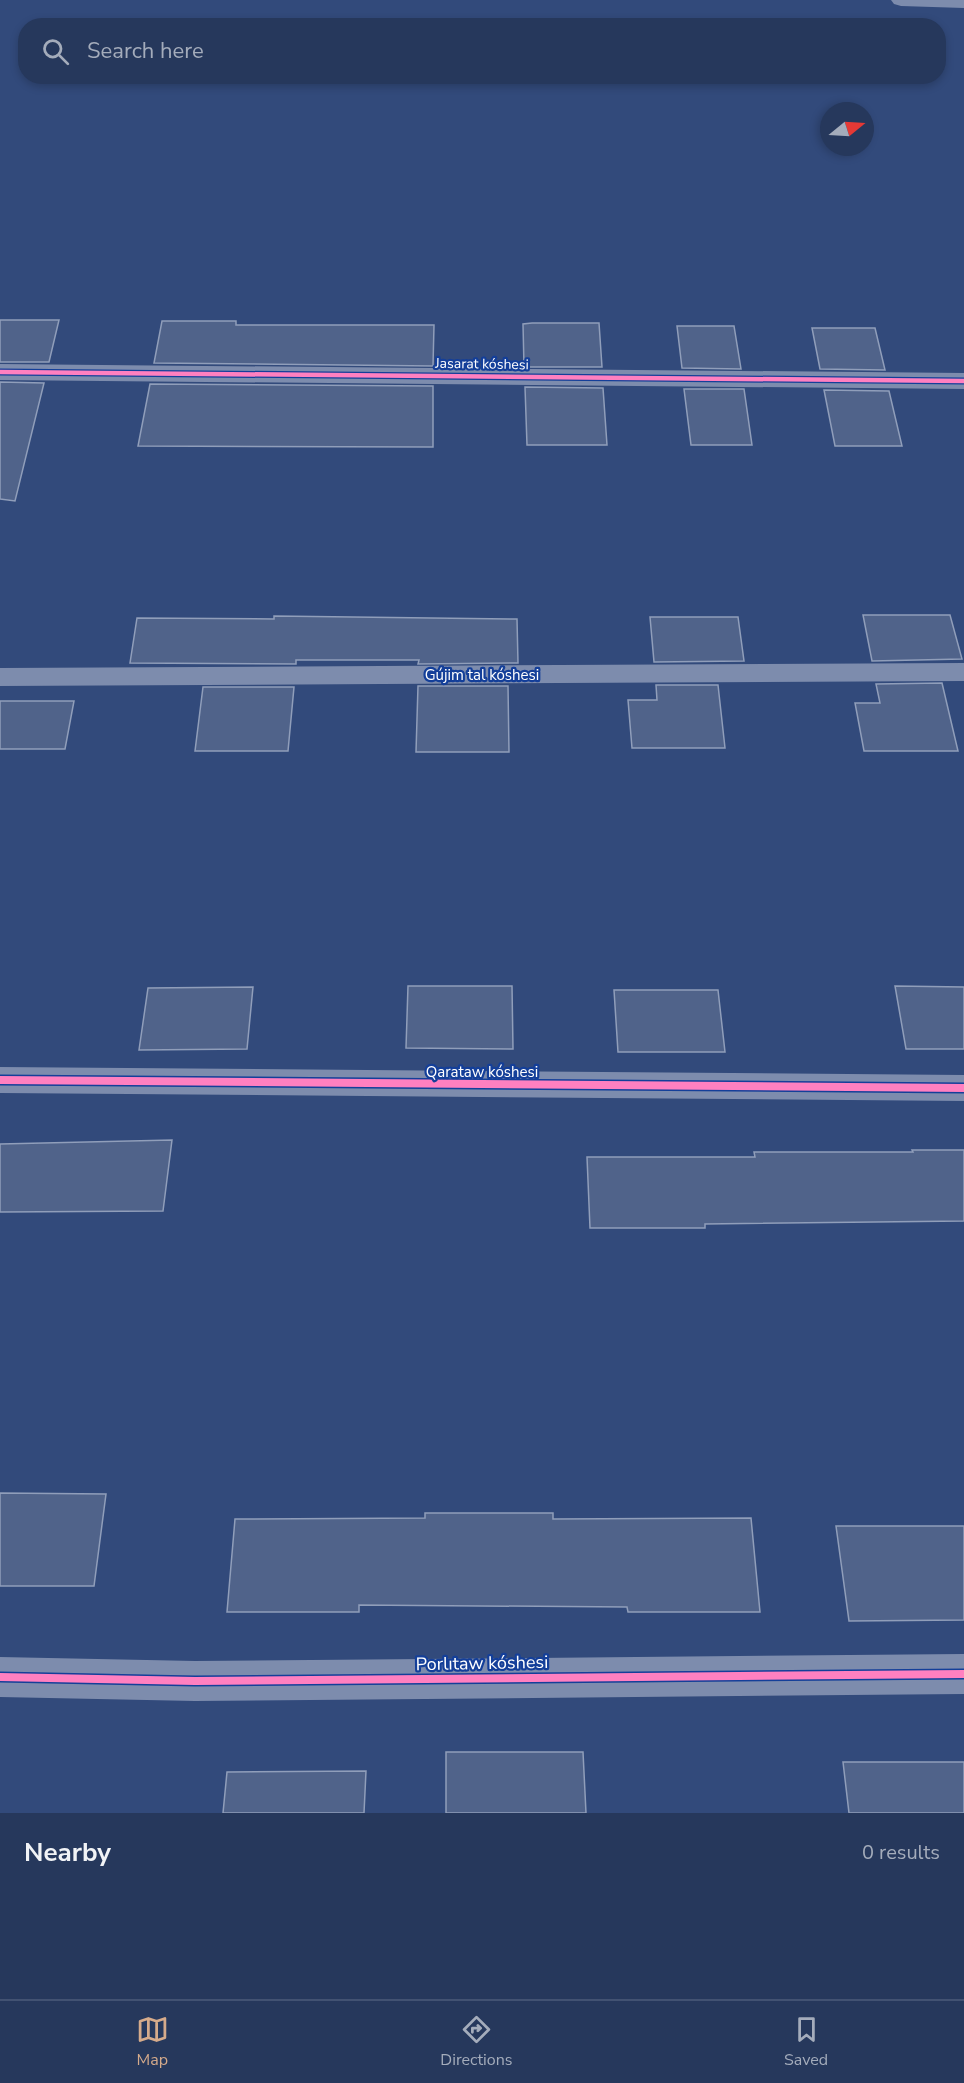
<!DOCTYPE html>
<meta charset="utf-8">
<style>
body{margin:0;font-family:"Nunito Sans",sans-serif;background:#324365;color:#f1f3f6}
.compass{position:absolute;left:820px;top:102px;width:54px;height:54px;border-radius:50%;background:#26385c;box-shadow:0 3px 9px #0003;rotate:72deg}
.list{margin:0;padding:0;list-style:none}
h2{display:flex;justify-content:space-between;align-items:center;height:78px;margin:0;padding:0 24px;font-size:26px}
h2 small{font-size:20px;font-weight:400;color:#a4acbb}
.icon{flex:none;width:33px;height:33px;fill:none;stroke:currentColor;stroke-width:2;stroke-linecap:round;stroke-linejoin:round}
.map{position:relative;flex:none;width:964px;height:1813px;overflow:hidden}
.search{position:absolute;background:#26385c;box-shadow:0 3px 9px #0003;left:18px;right:18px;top:18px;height:66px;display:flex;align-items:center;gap:15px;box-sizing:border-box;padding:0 21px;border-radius:24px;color:#a4acbb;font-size:22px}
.sheet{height:186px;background:#26385c}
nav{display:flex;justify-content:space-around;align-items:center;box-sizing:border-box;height:84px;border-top:2px solid #425272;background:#26385c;font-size:16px;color:#a4acbb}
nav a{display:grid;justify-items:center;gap:3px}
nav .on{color:#d6ab8b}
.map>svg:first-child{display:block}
.building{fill:#50638a;stroke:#909eba;stroke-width:1.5}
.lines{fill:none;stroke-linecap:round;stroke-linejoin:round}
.minor{fill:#7d8cad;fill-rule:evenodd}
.cycleway-far1-casing{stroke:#143f99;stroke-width:7}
.cycleway-casing{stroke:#143f99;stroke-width:11}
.cycleway-far1{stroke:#ff80c0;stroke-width:4.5}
.cycleway{stroke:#ff80c0;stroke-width:8}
.labels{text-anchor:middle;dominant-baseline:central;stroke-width:4.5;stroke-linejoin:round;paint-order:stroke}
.far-street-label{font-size:14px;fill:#fff;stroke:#143f99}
.street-label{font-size:15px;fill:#fff;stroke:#143f99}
.near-street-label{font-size:18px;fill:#fff;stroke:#143f99}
</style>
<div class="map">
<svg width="964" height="1813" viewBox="0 0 964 1813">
<rect width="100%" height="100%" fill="#324a7b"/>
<!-- building -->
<path class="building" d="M0,320H59L49,362H0Z
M162,321H236V325H434L433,366L154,363Z
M532,323H599L602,367H524L523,324Z
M677,326H734L741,369L682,368Z
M812,328H875L885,370L820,369Z
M0,382L44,383L15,501L0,499Z
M150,384L433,386V447L138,446Z
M525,387L603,388L607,445H527Z
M684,389H744L752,445H691Z
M824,390L889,391L902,446H835Z
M863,615H950L962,659L872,661Z
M274,616L517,619L518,663L418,664L419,660H296V664L130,663L137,618L274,619Z
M650,617H738L744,661L654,662Z
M942,683L958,751H864L855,703H880L876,684Z
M656,685H718L725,748H632L628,700H657Z
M418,686H508L509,752H416Z
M203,687H294L288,751H195Z
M0,701H74L65,749H0Z
M408,986H512L513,1049L406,1048Z
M895,986L964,987V1049H906Z
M253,987L247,1049L139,1050L148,988Z
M614,990H718L725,1052H618Z
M172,1140L163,1211L0,1212V1144Z
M912,1150H964V1221L705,1224V1228H590L587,1157H755L754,1152H913Z
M0,1493L106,1494L94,1586H0Z
M425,1513H553V1519L751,1518L760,1612H628L627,1607L359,1605V1612H227L235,1519L425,1518Z
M836,1526H964V1620L849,1621Z
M446,1752H583L586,1813H446Z
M843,1762H964V1813H849Z
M366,1771L364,1813H223L227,1772Z"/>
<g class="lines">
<!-- minor -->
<path class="minor" d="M891,0H964V8L901,6L894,4Z
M0,364L964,373V389L0,380Z
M964,663V681L0,686V668Z
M0,1067L964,1075V1101L0,1093Z
M964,1654V1694L195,1701L0,1697V1657L195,1661Z"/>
<!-- cycleway-far1 casing -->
<g class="cycleway-far1-casing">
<path id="cycleway-far1" d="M0,372L964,381"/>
</g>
<!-- cycleway casing -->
<g class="cycleway-casing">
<path id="cycleway" d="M0,1080L964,1088
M0,1677L195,1681L964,1674"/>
</g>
<!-- cycleway-far1 -->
<use href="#cycleway-far1" class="cycleway-far1"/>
<!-- cycleway -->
<use href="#cycleway" class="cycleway"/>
</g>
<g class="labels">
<!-- far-street labels -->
<g class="far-street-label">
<text transform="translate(482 364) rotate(1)">Jasarat kóshesi</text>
</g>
<!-- street labels -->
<g class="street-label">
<text x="482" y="675">Gújim tal kóshesi</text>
<text x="482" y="1072">Qarataw kóshesi</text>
</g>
<!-- near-street labels -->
<g class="near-street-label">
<text transform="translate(482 1663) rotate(-1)">Porlıtaw kóshesi</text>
</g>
</g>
</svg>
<svg class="compass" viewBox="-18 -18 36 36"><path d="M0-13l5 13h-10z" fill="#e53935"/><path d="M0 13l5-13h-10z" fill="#a4acbb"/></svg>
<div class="search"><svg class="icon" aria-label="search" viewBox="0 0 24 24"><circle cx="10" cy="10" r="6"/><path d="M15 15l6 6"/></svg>Search here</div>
</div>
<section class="sheet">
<h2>Nearby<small>0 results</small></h2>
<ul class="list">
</ul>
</section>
<nav>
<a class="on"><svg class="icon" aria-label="map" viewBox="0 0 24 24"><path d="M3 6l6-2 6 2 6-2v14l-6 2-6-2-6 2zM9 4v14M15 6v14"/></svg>Map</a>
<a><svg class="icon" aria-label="directions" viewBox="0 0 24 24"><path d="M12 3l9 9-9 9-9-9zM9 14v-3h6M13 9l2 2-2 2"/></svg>Directions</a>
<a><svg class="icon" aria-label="saved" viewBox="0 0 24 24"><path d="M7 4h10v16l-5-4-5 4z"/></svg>Saved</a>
</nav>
